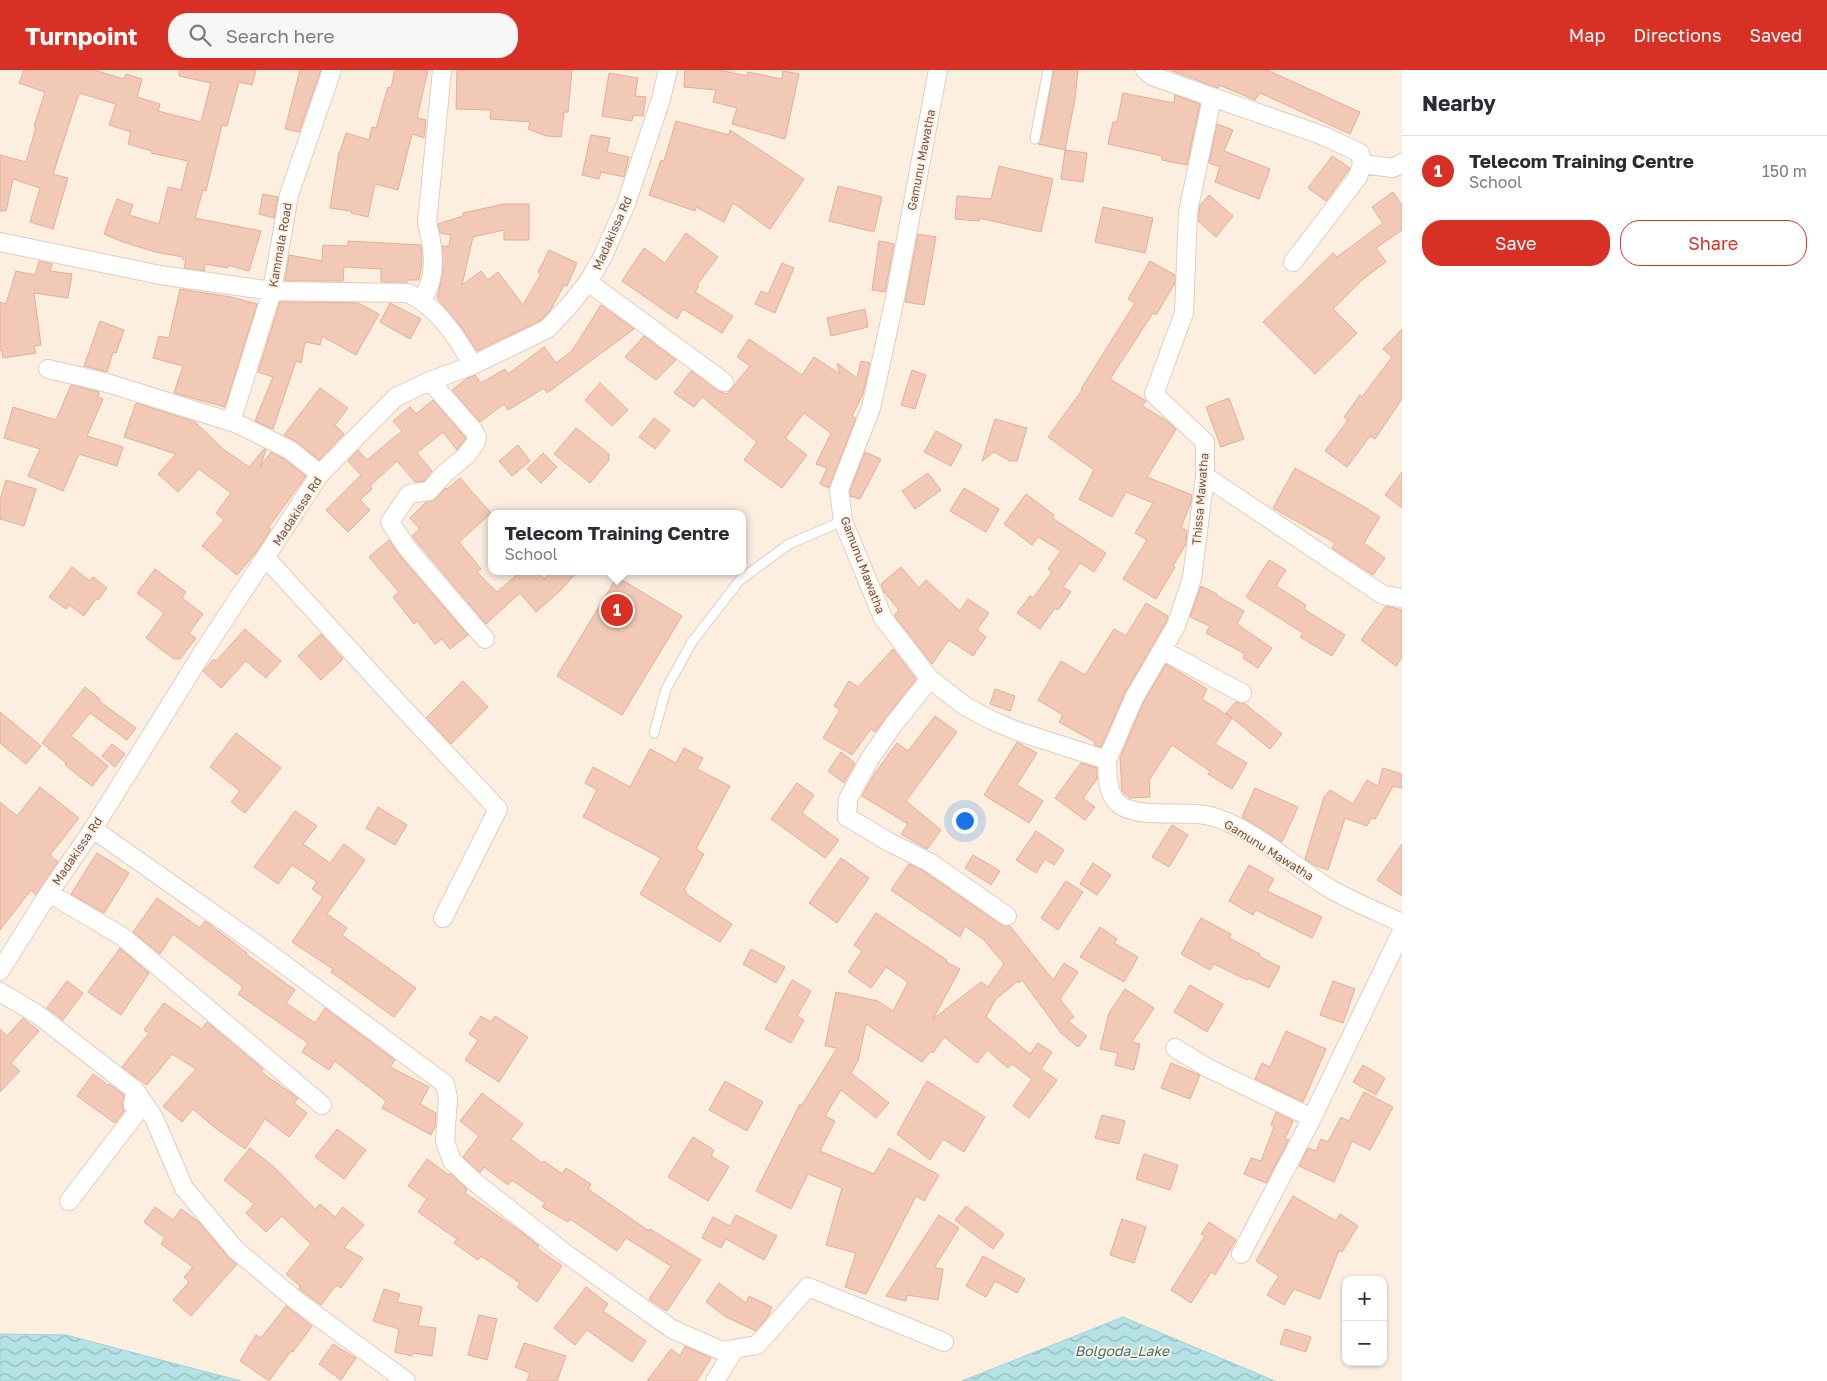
<!DOCTYPE html>
<meta charset="utf-8">
<style>
body{margin:0;font-family:"Golos Text",sans-serif;background:#f7f7f7;color:#2b2b33}
.controls{position:absolute;right:15px;bottom:15px;display:grid;overflow:hidden;border-radius:10px;box-shadow:0 1px 4px #0004}
.controls button{width:45px;height:45px;display:grid;place-items:center;padding:0;border:0;border-bottom:1px solid #e1e1e2;background:#fff;color:#2b2b33;font:25px sans-serif}
.you{position:absolute;left:964px;top:750px;width:18px;height:18px;margin:-12px;border:4px solid #fff;border-radius:50%;background:#1a73e8;box-shadow:0 0 0 8px #1a73e833}
.badge{display:grid;place-items:center;width:32px;height:32px;border-radius:50%;background:#d93025;color:#fff;font-size:16px;font-weight:700}
.pin{position:absolute;translate:-50% -50%;border:2px solid #fff;box-shadow:0 1px 5px #0006}
.popup{position:absolute;left:488px;top:440px;width:258px;height:65px;box-sizing:border-box;display:grid;place-content:center;border-radius:10px;background:#fff;filter:drop-shadow(0 1px 4px #0005);font-size:16px;white-space:nowrap;color:#7c7c81}
.popup b{font-size:19px;color:#2b2b33}
.popup::after{content:'';position:absolute;left:50%;top:100%;margin-left:-10px;border:10px solid transparent;border-top-color:#fff}
.list{margin:0;padding:0;list-style:none}
h2{display:flex;justify-content:space-between;align-items:center;height:65px;margin:0;padding:0 20px;font-size:21px}
h2 small{font-size:16px;font-weight:400;color:#7c7c81}
.list li{display:grid;grid-template-columns:32px 1fr auto;gap:15px;align-items:center;box-sizing:border-box;height:70px;padding:0 20px;border-top:1px solid #e1e1e2}
.list b{display:block;font-size:19px;white-space:nowrap}
.list p{margin:0;font-size:16px;white-space:nowrap;color:#7c7c81}
.list em{font-size:16px;font-style:normal;color:#7c7c81}
.actions{display:flex;gap:10px;padding:15px 20px}
.actions a{flex:1;padding:11px 0;border:1px solid #d93025;border-radius:20px;text-align:center;font-size:18px;color:#d93025}
.actions .main{background:#d93025;color:#fff}
.icon{flex:none;width:28px;height:28px;fill:none;stroke:currentColor;stroke-width:2;stroke-linecap:round;stroke-linejoin:round}
.map{position:relative;flex:none;width:1402px;height:1311px;overflow:hidden}
header{display:flex;align-items:center;gap:30px;box-sizing:border-box;height:70px;padding:0 25px;background:#d93025;color:#fff}
header strong{font-size:24px}
nav{display:flex;gap:28px;margin-inline-start:auto;font-size:18px}
.search{width:350px;height:45px;background:#f7f7f7;display:flex;align-items:center;gap:12px;box-sizing:border-box;padding:0 18px;border-radius:20px;color:#7c7c81;font-size:19px}
main{display:flex}
aside{flex:1;background:#fff}
.map>svg:first-child{display:block}
.water{fill:url(#water-waves);stroke:#9bd3d7}
.building{fill:#f2c9b7;stroke:#e4ae97}
.lines{fill:none;stroke-linecap:round;stroke-linejoin:round}
.service-casing{stroke:#e2ccbf;stroke-width:11}
.minor-casing{stroke:#e2ccbf;stroke-width:20}
.service{stroke:#fff;stroke-width:9}
.minor{stroke:#fff;stroke-width:18}
.labels{text-anchor:middle;dominant-baseline:central;stroke-width:4;stroke-linejoin:round;paint-order:stroke}
.street-label{font-size:12px;fill:#735347;stroke:#fff3e6}
.water-label{font-size:14px;font-style:italic;fill:#3b7478;stroke:#fff3e6}
</style>
<header>
<strong>Turnpoint</strong>
<div class="search"><svg class="icon" aria-label="search" viewBox="0 0 24 24"><circle cx="10" cy="10" r="6"/><path d="M15 15l6 6"/></svg>Search here</div>
<nav><a>Map</a><a>Directions</a><a>Saved</a></nav>
</header>
<main>
<div class="map">
<svg width="1402" height="1311" viewBox="0 0 1402 1311">
<defs>
<pattern id="water-waves" width="16" height="10" patternUnits="userSpaceOnUse" patternTransform="scale(1.25)"><rect width="16" height="10" fill="#b5e2e5"/><path d="M0 5q4-4 8 0t8 0" fill="none" stroke="#98babb"/></pattern>
</defs>
<rect width="100%" height="100%" fill="#fcefe0"/>
<!-- water -->
<path class="water" d="M1123,1247L1275,1311H962Z
M0,1264L66,1265L241,1311H0Z"/>
<!-- building -->
<path class="building" d="M24,0H94L124,9L126,4L142,9L137,27L160,34L158,41L201,52L211,13L179,6V0H256L252,15L239,12L227,56L222,55L206,121L203,120L195,148L261,161L249,201L228,195V198L205,194L204,201L184,198L186,190L182,189L183,187L155,182L123,172L104,164L117,129L133,135L129,145L159,154L168,117L181,120L188,91L151,83L152,81L128,74L131,62L109,55L116,34L79,23L53,104L68,108L53,159L30,152L40,118L13,109L6,141H0V85L26,92L36,57L34,56L45,22L19,13Z
M300,0H321L299,62L285,59Z
M395,0H428L417,48L426,50L424,68L412,64L398,120L375,114L368,147L351,143V141L330,138L339,82H340L346,63L369,70L372,57L376,58L388,17L391,18Z
M457,0H572L568,42H564L561,67L546,66L528,59L530,52L490,49L491,40L456,39Z
M685,0H719L747,6L748,2L782,9L783,1L799,4L785,69L732,54L737,38L713,32L716,20L684,17Z
M1054,0H1078L1075,29L1065,80L1038,74L1041,70Z
M1170,0H1267L1360,42L1350,64L1260,23L1255,30L1219,15L1218,18Z
M609,3L638,8L635,26L646,27L643,46L633,45L632,51L602,46Z
M1123,23L1174,33L1175,25L1200,34L1187,95L1162,90V86L1108,74L1113,52H1117Z
M676,51L729,65L730,60L804,109L770,159L733,133L724,152L696,137L695,141L649,125L661,90L664,91Z
M1217,54L1233,60L1224,81L1270,99L1259,129L1215,112L1220,97L1209,93Z
M591,65L610,68L607,82L629,87L624,107L601,102L599,109L582,105Z
M1065,80L1087,83L1083,112L1061,109Z
M1332,86L1350,98L1326,131L1308,118Z
M999,96L1053,109L1041,162L979,148V151L955,149L957,126L991,129Z
M838,116L882,127L874,162L829,151Z
M1393,122L1402,135V160L1376,178L1386,192L1363,209L1333,239L1357,263L1315,304L1263,252L1333,183L1337,187L1383,153L1372,137Z
M263,124L278,127L274,148L259,144Z
M1209,125L1233,146L1216,167L1198,151L1200,135Z
M504,134H529V170H504V160L473,167L462,215L481,201L488,210L498,202L523,235L541,204L538,202L549,180L577,193L567,216L564,215L550,241L541,250L477,281L462,258L437,228L443,203L442,176H449L451,165L440,163L438,154L463,146V143Z
M1103,137L1153,148L1145,183L1095,172Z
M686,163L718,187L697,215L699,216L695,222L733,246L722,263L683,239L677,249L622,211L644,178L665,193Z
M918,164L936,167L924,235L905,232Z
M348,171L421,175L422,192L419,210H407V212H381V199L344,197L343,211H285L289,185L322,191L323,175L348,176Z
M879,171L894,174L885,222L872,220Z
M39,191L52,194L50,201L72,204L68,228L34,223L41,275L34,276L36,283L3,288L2,280L0,281V232L6,234L16,201L35,205Z
M1150,191L1175,205V213L1156,245L1153,243L1110,309L1146,331L1142,336L1167,351L1176,359L1147,407L1192,425L1191,433L1181,457L1187,461L1186,474L1173,496L1175,497L1156,529L1123,509L1147,470L1135,463L1153,433L1126,422L1112,447L1079,429L1094,400L1048,367L1082,320L1081,319L1135,233L1128,229Z
M782,193L794,198L775,243L755,234L761,221L768,224Z
M180,219L231,227L257,234L225,337L174,323L183,296L153,288L159,266L169,268Z
M280,232L358,233L379,244L356,285L322,266L320,275L305,272L301,293L296,291L273,359L255,351L273,307L258,302Z
M390,233L421,249L410,269L380,252Z
M601,235L634,259L547,323L544,318L508,340L504,334L480,352L452,320L466,309L475,305L481,313L505,299L508,304L544,277L556,293L572,281Z
M865,239L868,257L831,266L827,248Z
M100,251L124,260L116,283L113,282L107,302L84,296Z
M1402,259V329L1375,369L1370,366L1347,397L1325,381L1348,350L1344,347L1360,325L1362,327L1392,287L1383,279Z
M644,266L676,290L656,310L625,287Z
M749,269L802,305L814,287L840,304L837,293L857,308L861,291L870,293L863,324L852,346L856,348L829,418L820,414L827,398L816,394L831,363L804,343L785,368L807,385L782,418L744,390L757,372L702,327L694,337L674,323L691,301L718,321L727,324L750,296L737,287Z
M912,300L926,305L915,339L901,335Z
M600,313L628,340L612,356L585,330Z
M71,315L99,322L98,327L103,329L87,366L123,377L117,396L79,384L63,421L28,406L40,379L4,368L13,337L56,350Z
M320,318L348,338L335,355L344,364L319,390L297,372L284,365Z
M1229,328L1244,369L1221,377L1206,337Z
M433,330L466,368L457,380L443,362L417,383L432,401L424,411L415,412L397,391L370,416L372,419L360,430L370,440L348,462L326,440L361,405L348,391L358,380L367,390L402,361L393,351L410,337L416,344Z
M136,333L195,352L223,379L249,397L264,379L266,380L260,397L271,382L284,389L306,406L268,458L271,459L257,481L237,505L202,476L224,450L216,443L231,423L199,399L178,422L158,404L176,384L124,367Z
M654,348L670,360L655,379L639,367Z
M995,349L1027,358L1017,391H1010L994,382L982,391Z
M576,358L609,384V390L590,413L554,384Z
M936,361L962,375L951,396L924,382Z
M518,375L530,391L512,406L499,391Z
M865,382L881,389L860,429L850,426V421Z
M543,383L557,397L541,413L527,399Z
M1295,398L1361,435L1380,447L1364,473L1385,488L1373,505L1332,478L1335,473L1273,438Z
M1402,402V438L1385,425Z
M928,403L941,420L915,439L902,421Z
M460,408L491,443L459,472L481,499L477,502L497,522L521,501H537L544,509L551,501H578L560,521L536,542L520,523L486,554L412,466L420,459L410,448L426,432L436,428L446,418L447,419Z
M6,410L36,419L24,456L0,449V430Z
M964,418L999,439L986,462L950,441Z
M1026,424L1054,445L1052,448L1106,483L1094,502L1080,493L1063,517L1071,522L1058,540L1055,538L1040,559L1017,543L1030,526L1033,528L1052,502L1048,499L1061,481L1038,467L1032,475L1004,454Z
M389,470L400,486L468,565L450,579L442,569L435,574L417,551L414,554L393,527L399,522L369,487Z
M1269,490L1286,500L1276,516L1306,535L1304,539L1345,565L1332,586L1300,567L1303,563L1246,527Z
M72,497L90,511L93,507L107,518L98,530L96,529L84,546L69,535L66,539L49,527Z
M901,497L919,518L926,510L960,541L968,529L989,543L977,560L986,567L973,586L949,570L932,594L894,545L899,540L884,522L881,514Z
M155,499L186,522L182,528L203,544L189,563L196,568L180,589H174L146,568L164,543L137,523Z
M617,507L682,546L622,645L557,606Z
M1201,516L1217,524L1216,525L1244,541L1237,554L1272,578L1258,598L1243,588L1245,584L1206,563L1210,556L1190,547Z
M1146,533L1168,546L1166,552L1125,623L1101,677L1094,675L1095,672L1059,652L1063,645L1038,630L1061,591L1085,605L1114,559L1126,566Z
M1386,536L1402,540V588L1396,596L1361,570Z
M245,559L281,591L266,608L246,591L221,618L203,601L214,589L216,591Z
M321,564L343,589L321,610L298,586Z
M893,579L916,609L875,662L871,659L852,685L823,668L840,640L834,636L849,611L858,617Z
M1166,594L1207,619L1202,629L1232,648L1215,674L1247,693L1232,719L1208,704L1210,701L1172,675L1149,710L1150,727L1130,728L1122,721L1120,688L1143,633Z
M463,611L488,637L451,674L426,648Z
M85,617L100,629L99,631L136,658L127,670L90,643L71,666L108,696L92,716L65,695L66,693L42,673Z
M995,619L1015,626L1010,641L990,634Z
M1236,632L1244,633L1282,664L1270,679L1226,643Z
M0,642L41,676L26,694L0,673Z
M935,646L957,662L906,731L941,760L927,779L901,764L908,754L862,726L873,706L897,673L908,681Z
M236,663L281,698L245,743L231,732L240,721L210,697Z
M1017,672L1037,683L1017,715L1043,731L1029,753L984,725Z
M112,674L125,684L115,697L102,686Z
M684,678L703,688L697,699L730,716L696,779L704,784L684,820L687,822L686,824L732,854L720,872L640,824L661,788L583,747L597,720L585,713L593,697L630,717L650,679L676,693Z
M841,682L855,693L844,713L828,701Z
M1081,693L1097,698V709L1083,728L1095,737L1085,750L1055,728Z
M1383,698L1402,704V718L1393,716L1375,749L1371,748L1367,756L1345,748L1328,800L1316,796L1305,789L1324,727L1330,720L1353,734L1367,710L1378,716Z
M797,713L814,725L802,743L839,770L825,788L771,749Z
M40,717L79,748L50,785L58,792L36,825L31,820L0,860V732L17,746Z
M1255,718L1298,737L1282,772L1242,747Z
M378,737L407,755L395,775L366,758Z
M295,741L317,756L303,774L330,793L344,774L365,790L327,844L347,858L342,865L416,918L394,947L331,902L333,899L292,872L323,827L312,819L317,812L292,795L278,814L254,797Z
M1172,755L1188,765L1169,797L1152,787Z
M1036,761L1064,780L1054,795L1045,789L1036,803L1016,790Z
M1402,774V826L1377,810Z
M97,783L129,803L104,843L71,824Z
M973,785L1000,801L991,815L965,798Z
M841,788L869,808L837,853L809,833Z
M1093,793L1111,805L1097,825L1080,814Z
M909,794L924,801L1001,855L1010,856L1053,910L1064,893L1078,902L1060,929L1074,947L1068,951L1087,966L1078,977L1061,963L1022,910L1019,913L1018,911L996,929L986,947L1030,984L1038,973L1052,982L1041,999L1057,1010L1029,1048L1013,1036L1032,1009L1012,994L1008,998L987,980L977,993L944,967L933,983L931,981L922,992L866,954L858,991L851,1003L889,1033L876,1048L841,1020L825,1046L835,1051L820,1081L874,1104L889,1078L939,1105L924,1131L916,1126L866,1224L845,1217L856,1183L826,1175L842,1118L808,1104L791,1139L756,1121L800,1034L802,1035L837,978L825,976L836,922L878,931L893,941L908,912L886,897L871,918L848,902L862,881L854,875L876,843L947,890L946,892L960,899L933,949L981,912L988,917L1004,894L984,870L965,856L960,867L891,820Z
M1249,795L1274,809L1267,821L1322,847L1312,868L1256,840L1253,845L1229,831Z
M1066,811L1083,822L1058,860L1041,848Z
M157,828L200,858L205,851L247,883L246,884L295,920L286,933L315,953L325,938L395,990L390,997L429,1017L420,1034L436,1043L435,1057L431,1065L382,1038L386,1031L335,991L329,1000L302,982L308,973L238,924L243,917L173,864L160,884L133,862Z
M1201,848L1231,864L1229,868L1260,884L1259,886L1280,897L1269,918L1248,908L1247,910L1214,894L1210,900L1181,884Z
M1100,857L1117,869L1114,873L1138,887L1124,912L1080,887Z
M120,878L149,903L121,945L88,922Z
M751,879L785,897L776,913L743,894Z
M792,910L811,921L797,946L804,950L791,973L765,959Z
M67,911L83,923L63,950L47,938Z
M1333,911L1355,919L1343,953L1320,945Z
M1190,915L1223,934L1207,962L1174,942Z
M1125,919L1154,938L1132,972L1140,974L1134,1000L1115,995L1118,983L1100,979L1109,943Z
M164,933L202,959L207,952L263,999L261,1002L298,1028L294,1033L307,1043L289,1067L265,1049L245,1079L214,1057L193,1039L182,1052L163,1036L196,999L172,984L147,1015L122,997L149,963L144,960Z
M481,946L491,952L495,946L528,967L499,1012L465,990L478,970L469,964Z
M23,948L39,961L11,993L20,1001L0,1022V959L7,966Z
M1286,961L1326,979L1303,1032L1255,1009L1262,993L1270,997Z
M1171,993L1200,1005L1190,1029L1161,1018Z
M1363,995L1385,1008L1376,1025L1353,1012Z
M93,1004L108,1015L109,1014L124,1025L122,1034L124,1041L115,1053L77,1026Z
M725,1011L763,1032L747,1061L709,1040Z
M927,1011L985,1047L964,1082L943,1069L930,1090L897,1064Z
M1364,1022L1393,1037L1370,1080L1352,1071L1334,1112L1299,1096L1308,1078L1316,1081L1321,1069L1328,1072L1341,1047L1349,1051Z
M482,1023L523,1054L511,1069L542,1093L544,1091L562,1104L566,1098L591,1114L588,1119L649,1161L650,1159L701,1190L667,1241L649,1229L671,1196L626,1168L617,1181L570,1149L568,1152L542,1137L545,1133L512,1110L508,1115L484,1097L480,1103L463,1087L479,1066L460,1051Z
M1276,1042L1293,1051L1285,1069L1289,1070L1266,1113L1244,1104L1251,1088L1261,1091L1274,1057L1271,1055Z
M1102,1045L1125,1051L1119,1074L1095,1068Z
M337,1059L366,1080L344,1109L315,1087Z
M693,1067L714,1080L711,1086L729,1097L708,1131L668,1107Z
M250,1078L273,1096L315,1139L320,1134L335,1147L343,1137L364,1155L344,1178L363,1188L341,1218L336,1215L321,1235L299,1219L300,1216L286,1204L311,1174L282,1146L266,1162L246,1143L254,1134L224,1110Z
M1144,1084L1178,1095L1170,1120L1136,1109Z
M427,1089L449,1105L450,1103L467,1119L465,1123L520,1161L539,1176L537,1178L562,1196L537,1232L517,1217L520,1213L481,1186L478,1190L454,1173L457,1169L418,1142L427,1129L408,1116Z
M1293,1126L1336,1151L1340,1144L1358,1156L1342,1182L1339,1180L1320,1229L1294,1219L1284,1235L1267,1225L1279,1206L1256,1191Z
M966,1136L1004,1164L993,1179L955,1150Z
M155,1137L173,1150L181,1139L199,1152L228,1187L237,1194L191,1246L173,1230L189,1212L184,1207L193,1197L161,1174L165,1168L144,1152Z
M736,1145L777,1166L764,1190L726,1169L721,1178L702,1168L713,1147L730,1156Z
M939,1145L959,1158L934,1198L943,1199L938,1230L907,1225L906,1231L886,1226Z
M1122,1149L1146,1157L1134,1193L1110,1185Z
M1209,1152L1236,1170L1215,1205L1211,1202L1191,1233L1171,1220L1205,1166L1201,1164Z
M983,1186L1025,1209L1017,1223L995,1211L986,1227L966,1216Z
M719,1213L746,1233L749,1226L772,1237L768,1246L756,1261L726,1247L706,1232Z
M586,1217L608,1234L603,1241L646,1271L632,1292L587,1260L575,1275L554,1258Z
M384,1219L400,1224L397,1232L422,1237L418,1256L436,1258L432,1286L413,1283L412,1286L395,1282L399,1259L373,1251Z
M286,1236L312,1256L293,1282L291,1281L269,1311L240,1291L256,1265L261,1268Z
M479,1245L497,1249L487,1290L468,1285Z
M1285,1259L1311,1267L1306,1282L1280,1274Z
M524,1273L566,1286L557,1311H527L530,1303L515,1297Z
M333,1274L356,1288L341,1310L319,1294Z
M685,1276L711,1288L697,1311H647L671,1279L680,1286Z"/>
<g class="lines">
<!-- service casing -->
<g class="service-casing">
<path id="service" d="M1035,69L1048,0
M654,663L666,619L692,572L740,510L789,474L843,451"/>
</g>
<!-- minor casing -->
<g class="minor-casing">
<path id="minor" d="M938,0L895,228L871,338L839,420L843,451L883,548L930,609L965,636L991,650L1017,661L1107,690C1108,705 1106,725 1120,735C1140,749 1186,740 1210,746C1249,756 1290,793 1324,815C1347,830 1377,841 1402,853
M1145,0L1152,6L1324,66L1360,83L1362,94L1358,107L1293,192
M1362,94L1393,98L1402,93
M0,172L160,205L272,221L408,223C438,237 457,268 473,295
M588,212L724,312
M422,229C437,208 434,178 427,153L442,0
M48,299L104,312L238,354L290,380L320,404
M430,311L473,360L477,367L476,372L466,386L445,403L429,421L409,424L390,452L408,479L485,569
M231,352L272,221L289,125L332,0
M1205,406L1383,525L1402,528
M266,488L401,636L498,739L443,848
M1162,580L1242,623
M930,609L893,655L869,690L848,729L847,747L889,772L929,792L1007,846
M1107,690L1134,628L1176,556L1192,508L1205,406V372L1154,324L1184,243L1188,142L1212,28
M93,759L262,878L445,1014L448,1028L445,1071L452,1091L476,1113L565,1183L672,1259L722,1281L757,1275L808,1217L944,1272
M49,823L123,867L322,1035
M0,901L49,823L93,759L203,582L320,404L396,327L430,311L473,295L547,259L569,236L588,212L602,188L626,134L661,29L668,0
M0,922L37,944L135,1020L154,1048L184,1118L236,1180L298,1232L406,1311
M1175,978L1208,998L1312,1048
M69,1131L138,1041L133,1035L135,1023
M1241,1184L1312,1048L1402,861
M715,1311L734,1280"/>
</g>
<!-- service -->
<use href="#service" class="service"/>
<!-- minor -->
<use href="#minor" class="minor"/>
</g>
<g class="labels">
<!-- street labels -->
<g class="street-label">
<text transform="translate(921 90) rotate(-79)">Gamunu Mawatha</text>
<text transform="translate(612 163) rotate(-66)">Madakissa Rd</text>
<text transform="translate(280 175) rotate(-80)">Kammala Road</text>
<text transform="translate(1200 429) rotate(-85)">Thissa Mawatha</text>
<text transform="translate(297 441) rotate(-57)">Madakissa Rd</text>
<text transform="translate(863 495) rotate(69)">Gamunu Mawatha</text>
<text transform="translate(1269 780) rotate(32)">Gamunu Mawatha</text>
<text transform="translate(77 781) rotate(-56)">Madakissa Rd</text>
</g>
<!-- water labels -->
<g class="water-label">
<text x="1122" y="1280">Bolgoda_Lake</text>
</g>
</g>
</svg>
<div class="controls">
<button>+</button>
<button>−</button>
</div>
<div class="you"></div>
<div class="pin badge" style="left:617px;top:540px">1</div>
<div class="popup"><b>Telecom Training Centre</b>School</div>
</div>
<aside>
<h2>Nearby<small></small></h2>
<ul class="list">
<li><span class="badge">1</span><div><b>Telecom Training Centre</b><p>School</p></div><em>150 m</em></li>
</ul>
<div class="actions"><a class="main">Save</a><a>Share</a></div>
</aside>
</main>
